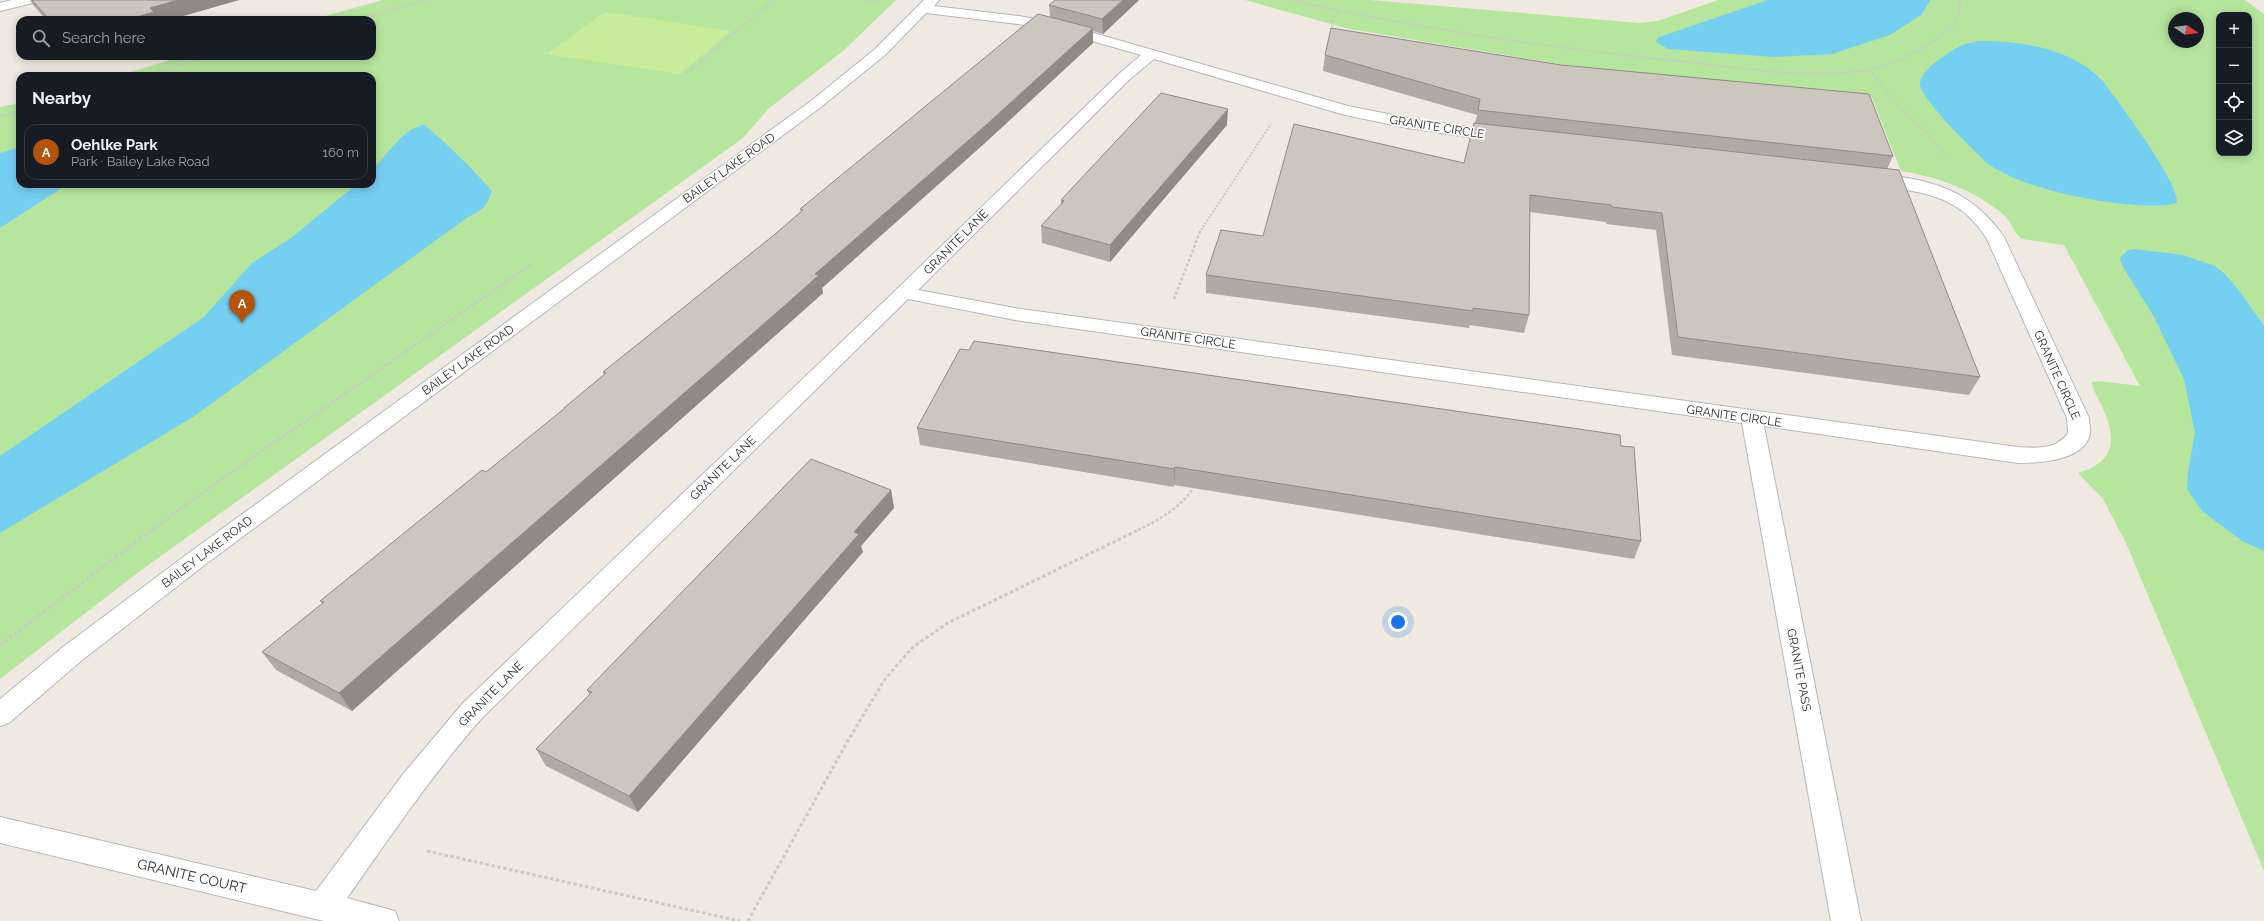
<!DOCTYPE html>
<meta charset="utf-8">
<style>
body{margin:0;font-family:Raleway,sans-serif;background:#242831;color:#f1f3f6}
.controls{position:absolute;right:12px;top:12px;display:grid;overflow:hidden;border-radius:8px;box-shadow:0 2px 10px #0003}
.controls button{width:36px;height:36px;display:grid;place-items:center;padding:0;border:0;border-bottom:1px solid #363941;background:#171b24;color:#f1f3f6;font:20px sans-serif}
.compass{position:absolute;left:2168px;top:12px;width:36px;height:36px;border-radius:50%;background:#171b24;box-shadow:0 2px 10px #0003;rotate:103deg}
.you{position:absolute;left:1398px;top:622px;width:14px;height:14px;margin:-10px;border:3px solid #fff;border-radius:50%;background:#1a73e8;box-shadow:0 0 0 6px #1a73e833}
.badge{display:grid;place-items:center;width:26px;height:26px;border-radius:50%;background:#b45309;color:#fff;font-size:13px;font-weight:700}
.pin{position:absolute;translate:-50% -33px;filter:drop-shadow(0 1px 2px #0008)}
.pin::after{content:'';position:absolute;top:21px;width:14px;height:12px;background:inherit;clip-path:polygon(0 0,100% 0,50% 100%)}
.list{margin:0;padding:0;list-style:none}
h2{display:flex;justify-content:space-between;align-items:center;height:52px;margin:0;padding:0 16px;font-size:17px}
h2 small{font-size:13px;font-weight:400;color:#9ea1a6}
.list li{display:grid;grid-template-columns:26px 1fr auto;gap:12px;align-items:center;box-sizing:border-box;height:56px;margin:0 8px 8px;padding:0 8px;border:1px solid #363941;border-radius:12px}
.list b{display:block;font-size:15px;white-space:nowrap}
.list p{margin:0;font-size:13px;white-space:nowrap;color:#9ea1a6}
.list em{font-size:13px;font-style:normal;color:#9ea1a6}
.icon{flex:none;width:22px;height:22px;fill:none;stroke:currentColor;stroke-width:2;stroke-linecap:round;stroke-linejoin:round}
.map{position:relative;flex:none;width:2264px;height:921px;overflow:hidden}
.search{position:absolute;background:#171b24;box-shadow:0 2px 10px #0003;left:16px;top:16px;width:360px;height:44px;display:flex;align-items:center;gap:10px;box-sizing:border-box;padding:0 14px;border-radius:12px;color:#9ea1a6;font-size:15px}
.panel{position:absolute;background:#171b24;box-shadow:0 2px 10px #0003;left:16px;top:72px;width:360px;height:116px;border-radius:12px}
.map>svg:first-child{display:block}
.green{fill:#b6e59e;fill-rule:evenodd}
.pitch{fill:#c9ec9a}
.water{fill:#75cff0}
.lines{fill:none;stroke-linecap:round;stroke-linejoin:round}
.street-casing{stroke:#b4b7c1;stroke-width:2}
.path-far2{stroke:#c9c9c9;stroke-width:2;stroke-dasharray:2 1.5;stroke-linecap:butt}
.path-far1{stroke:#c9c9c9;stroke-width:2.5;stroke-dasharray:3 2;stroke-linecap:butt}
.path{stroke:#c9c9c9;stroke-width:3;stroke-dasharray:3.5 2.5;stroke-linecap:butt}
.street{fill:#fff;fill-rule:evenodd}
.wall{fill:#afaba4}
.shaded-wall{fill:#8e8b86}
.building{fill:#cbc7bf;stroke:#8e8b86}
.labels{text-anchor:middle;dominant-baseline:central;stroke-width:3.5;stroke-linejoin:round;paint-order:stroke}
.street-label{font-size:12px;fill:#2e2e2e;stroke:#fff}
.near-street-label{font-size:14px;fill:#2e2e2e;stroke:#fff}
</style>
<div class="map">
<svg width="2264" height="921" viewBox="0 0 2264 921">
<rect width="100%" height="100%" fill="#efe9e1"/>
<!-- green -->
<path class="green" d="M383,0H896L843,51L768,109L743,138L140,571L0,679V107L20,103V184H372V76H117L184,56H372V20H311Z
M1245,0H1370L1639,23L1658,21L1718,0H2245L2264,14V871L2126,543L2103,499L2078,473C2119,461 2116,435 2100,402C2097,396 2092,388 2092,382L2099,381L2140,386L2064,245L2022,239C2014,233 2011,222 2004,215C1975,190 1938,177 1901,171L1872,98L1602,71L1349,29ZM2219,15H2249V153H2219ZM2174,18H2198V42H2174Z"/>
<!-- pitch -->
<path class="pitch" d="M605,12L731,31L680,74L547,54Z"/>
<!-- water -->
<path class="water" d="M1768,0H1930V1L1921,15L1890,35L1832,54L1774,57L1668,49L1656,42L1657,38L1671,33Z
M1979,41C2024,41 2071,48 2103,81C2118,102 2180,183 2177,203C2142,213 2041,193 2008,175C2001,172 1993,168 1987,163C1974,151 1922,100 1920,85C1918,71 1952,49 1965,44C1969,43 1975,42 1979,41Z
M425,125C449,146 471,167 492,191C487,206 482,211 468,217L193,417L0,533V456L204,317L252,263L291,238L357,184H372V170C388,155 403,127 425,125Z
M20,147V184H68L0,228V153Z
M2134,249L2183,255L2215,266L2225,274L2238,289L2264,326V551L2242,541L2202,511L2187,489L2188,472L2195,433L2184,379L2153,315L2123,267L2120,258L2127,251Z"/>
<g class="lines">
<!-- street casing -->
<g class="street-casing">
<path id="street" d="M12,0H35L33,3L0,11V3Z
M924,0H939L934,6L1019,16L1066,25L1348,106L1408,118L1501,132L1507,134L1509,137L1507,140L1501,142L1408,128L1345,115L1154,59L1130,79L918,290L1015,308L2018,447C2037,448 2056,450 2068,433L2067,418L1986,237C1954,189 1916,194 1867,182L1865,178L1867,174L1873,173C1930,180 1969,187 2004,237L2089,418C2089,423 2091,429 2090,434C2084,461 2039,463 2018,463L1764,426L1861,921H1831L1742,423L1015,320L908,299L481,719C432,775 390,837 347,898L395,911L399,921H324L0,843V817L316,891L404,773L463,703L897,289L1120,73L1141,55L1064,33L1019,24L926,13L885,55L821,107L202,567L81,661L9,723L0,726V699L63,647L186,555L811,101L875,49Z"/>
</g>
<!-- path-far2 -->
<path class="path-far2" d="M865,0L879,2
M1292,0C1423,30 1554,48 1687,62C1746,68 1808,80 1867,70C1892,66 1941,42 1956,21C1959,15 1960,7 1960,0
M354,20L429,0
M1333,30L1332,21L1339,11
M1870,70L1895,102L1930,136L1945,156
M686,74L774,0
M142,76L210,56
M0,116L20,111
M1201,230L1271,124"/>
<!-- path-far1 -->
<path class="path-far1" d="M1174,299L1201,229
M152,530L196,497L532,264
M1138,530C1161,519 1182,507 1195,485"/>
<!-- path -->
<path class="path" d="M0,645L153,529
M427,851L740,921
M748,921L846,744L885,679L912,648L946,624L1140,529"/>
<!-- street -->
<use href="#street" class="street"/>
</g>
<!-- wall -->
<path class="wall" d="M30,0H239L169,20H46L33,5Z
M1139,0L1103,34L1093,31V43L986,142L822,288L823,293L352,711L276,670L262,652L323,604L320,601L486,472L564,409V408L604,375L603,372L774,235L801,212L800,209L1050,17L1049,5Z
M1325,55L1893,156L1887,169L1980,377L1969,395L1672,355L1656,230L1606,224V222L1530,212L1529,315L1524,333L1470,325L1469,328L1206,293V275L1263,236L1464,163L1477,115L1323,71Z
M1227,125L1110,262L1042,243L1041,226L1061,205V200Z
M917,428L1621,446L1641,541L1634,559L1174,485V487L920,445Z
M891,490L894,508L861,546L863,552L638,812L546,766L536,749L590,695L587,690Z"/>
<!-- shaded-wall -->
<path class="shaded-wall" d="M178,0H239L169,20H126L150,8Z
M1123,0H1139L1103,34L1102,19Z
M1093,28V43L986,142L822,288L823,293L786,326L352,711L339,693L815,274Z
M1228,109L1227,125L1110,262V245Z
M1175,467L1174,485V487V469Z
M891,490L894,508L861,546L863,552L638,812L629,796L854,532Z"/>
<!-- building -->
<path class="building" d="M32,0H178L150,8L154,12L126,20H50Z
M1055,0H1123L1102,19L1049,5Z
M1038,14L1093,28L985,126L815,274L819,275L782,308L339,693L262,652L324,602L320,601L482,470L486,472L565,408H564L606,373L603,372L774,235L803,210L800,209Z
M1331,28L1561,65L1869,94L1893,156L1478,110L1480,99L1325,55Z
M1161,93L1228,109L1110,245L1041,226L1064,201L1061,200Z
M1474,123L1899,170L1980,377L1678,337L1662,213L1612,207L1611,205L1530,195L1529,315L1473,308V311L1206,275L1221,230L1263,236L1294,124L1464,163Z
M974,341L1620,435L1621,446L1634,447L1641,541L1175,467L1174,469L917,428L960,349L969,350Z
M811,459L891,490L854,532L859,534L629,796L536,749L592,692L587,690Z"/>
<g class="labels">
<!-- street labels -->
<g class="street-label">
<text transform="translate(1437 127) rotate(9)">GRANITE CIRCLE</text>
<text transform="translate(729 168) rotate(-36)">BAILEY LAKE ROAD</text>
<text transform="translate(956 242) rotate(-45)">GRANITE LANE</text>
<text transform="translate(1188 338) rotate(8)">GRANITE CIRCLE</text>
<text transform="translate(468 360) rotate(-36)">BAILEY LAKE ROAD</text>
<text transform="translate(2057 375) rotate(66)">GRANITE CIRCLE</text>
<text transform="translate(1734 416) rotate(8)">GRANITE CIRCLE</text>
<text transform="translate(723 468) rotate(-44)">GRANITE LANE</text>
<text transform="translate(207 552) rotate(-37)">BAILEY LAKE ROAD</text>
<text transform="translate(1799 670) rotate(79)">GRANITE PASS</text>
<text transform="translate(491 694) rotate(-45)">GRANITE LANE</text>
</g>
<!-- near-street labels -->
<g class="near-street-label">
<text transform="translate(192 876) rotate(13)">GRANITE COURT</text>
</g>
</g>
</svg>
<div class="controls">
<button>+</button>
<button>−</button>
<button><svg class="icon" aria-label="locate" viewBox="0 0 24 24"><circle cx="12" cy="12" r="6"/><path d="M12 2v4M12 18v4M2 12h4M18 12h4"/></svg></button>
<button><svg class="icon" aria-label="layers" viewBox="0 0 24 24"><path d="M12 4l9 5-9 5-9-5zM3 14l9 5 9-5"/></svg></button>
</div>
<svg class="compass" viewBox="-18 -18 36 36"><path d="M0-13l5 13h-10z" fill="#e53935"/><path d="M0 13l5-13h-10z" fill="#9ea1a6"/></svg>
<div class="you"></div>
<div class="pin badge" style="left:242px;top:323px">A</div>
<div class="search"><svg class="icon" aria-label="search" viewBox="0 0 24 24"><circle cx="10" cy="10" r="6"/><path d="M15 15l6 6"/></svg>Search here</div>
<section class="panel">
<h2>Nearby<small></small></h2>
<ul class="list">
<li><span class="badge">A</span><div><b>Oehlke Park</b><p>Park · Bailey Lake Road</p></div><em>160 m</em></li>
</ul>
</section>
</div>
